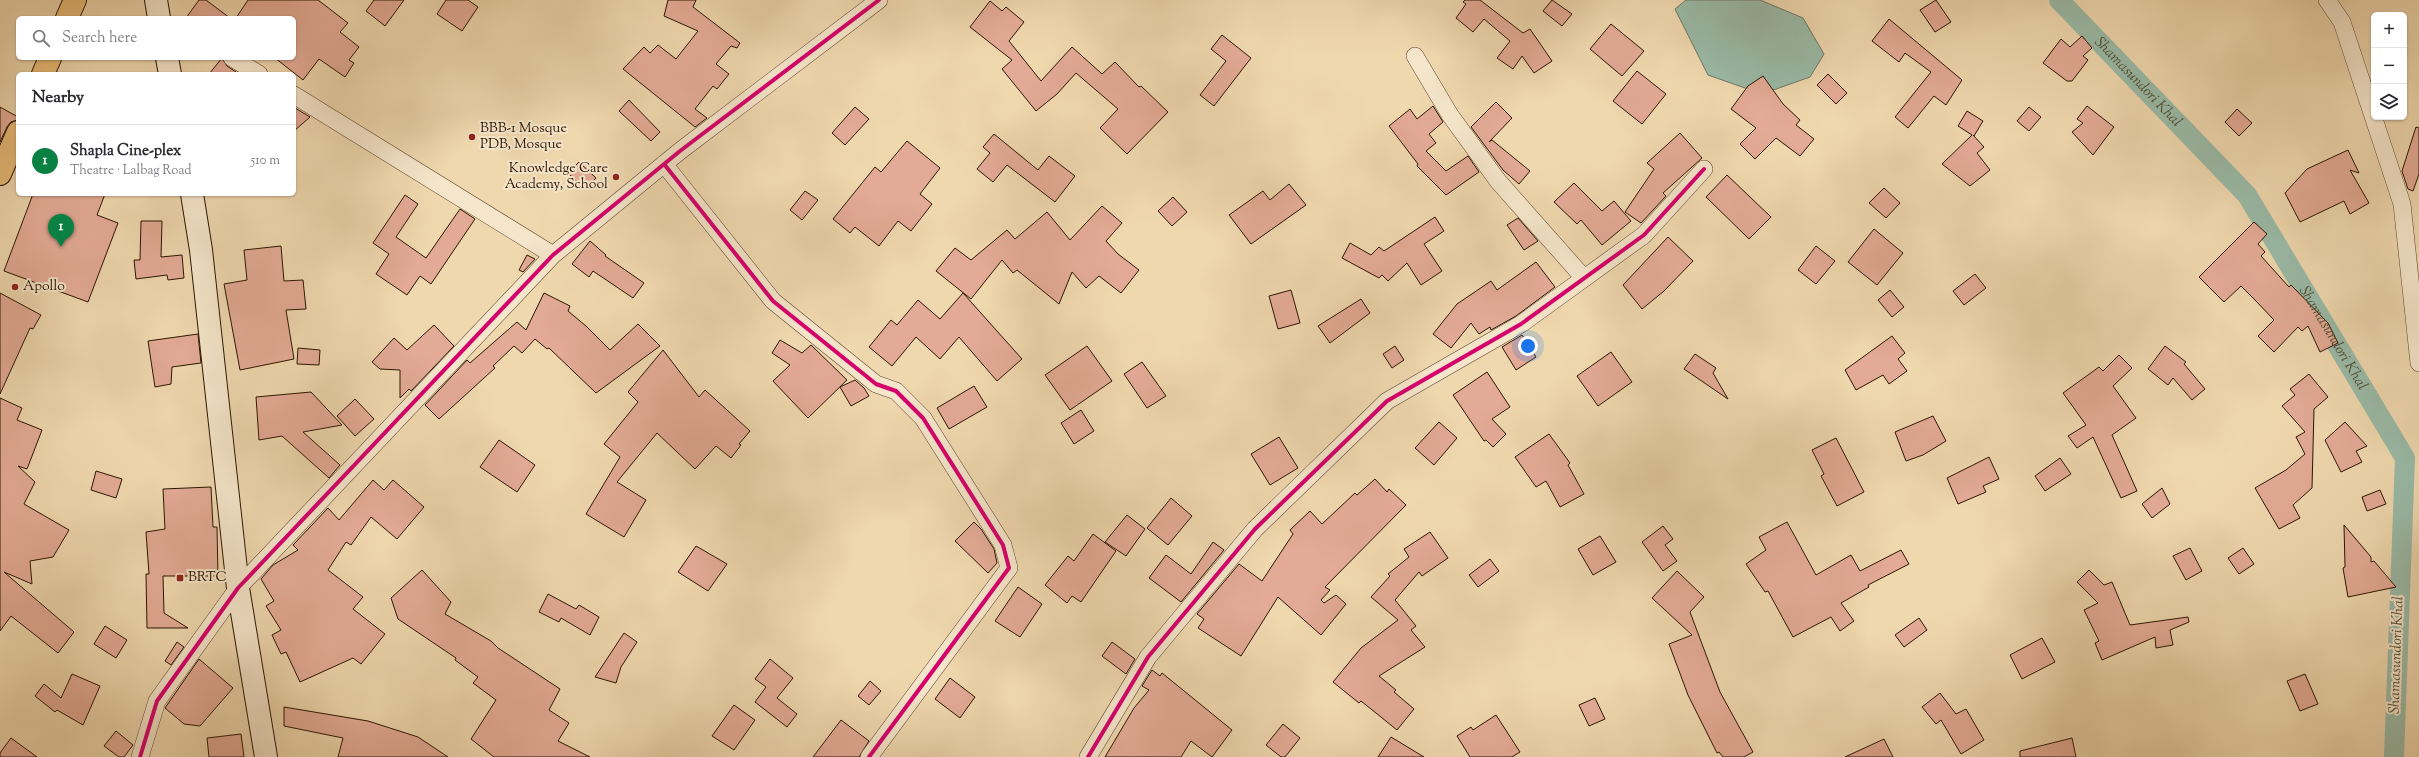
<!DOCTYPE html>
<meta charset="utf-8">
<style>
body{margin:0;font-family:"Sorts Mill Goudy",serif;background:#f7f7f7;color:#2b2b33}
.controls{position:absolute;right:12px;top:12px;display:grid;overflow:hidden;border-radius:6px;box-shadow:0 1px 3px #0004}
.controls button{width:36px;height:36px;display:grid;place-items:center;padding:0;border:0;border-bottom:1px solid #e1e1e2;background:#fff;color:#2b2b33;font:20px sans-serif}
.you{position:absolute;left:1528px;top:346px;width:14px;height:14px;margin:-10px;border:3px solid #fff;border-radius:50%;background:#1a73e8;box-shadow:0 0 0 6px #1a73e833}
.badge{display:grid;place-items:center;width:26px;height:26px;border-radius:50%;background:#0b8043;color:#fff;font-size:13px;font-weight:700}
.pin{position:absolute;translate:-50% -33px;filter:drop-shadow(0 1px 2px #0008)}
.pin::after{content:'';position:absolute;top:21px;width:14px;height:12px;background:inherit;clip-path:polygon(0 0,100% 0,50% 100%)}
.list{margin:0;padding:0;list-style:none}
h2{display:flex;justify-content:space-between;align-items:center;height:52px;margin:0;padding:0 16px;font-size:17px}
h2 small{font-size:13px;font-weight:400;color:#7c7c81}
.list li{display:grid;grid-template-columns:26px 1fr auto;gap:12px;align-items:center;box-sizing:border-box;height:72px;padding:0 16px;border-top:1px solid #e1e1e2}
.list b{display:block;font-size:15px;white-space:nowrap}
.list p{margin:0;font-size:13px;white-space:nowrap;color:#7c7c81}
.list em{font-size:13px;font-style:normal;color:#7c7c81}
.icon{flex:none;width:22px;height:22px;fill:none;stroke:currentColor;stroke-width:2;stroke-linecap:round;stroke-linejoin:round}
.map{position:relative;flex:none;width:2419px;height:757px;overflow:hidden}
.search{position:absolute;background:#fff;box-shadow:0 1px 3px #0004;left:16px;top:16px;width:280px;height:44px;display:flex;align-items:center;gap:10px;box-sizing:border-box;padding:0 14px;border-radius:6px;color:#7c7c81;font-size:15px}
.panel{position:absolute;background:#fff;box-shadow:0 1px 3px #0004;left:16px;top:72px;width:280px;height:124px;border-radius:6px}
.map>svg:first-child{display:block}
.water{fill:#9abaa7;stroke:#6e7864}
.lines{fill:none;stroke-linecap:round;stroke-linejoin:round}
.canal{stroke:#9abaa7;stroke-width:20}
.building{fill:#e3aa95;stroke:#2b1600}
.minor-casing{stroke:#5c462c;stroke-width:18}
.secondary-casing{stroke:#2b1600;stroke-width:24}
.trunk-casing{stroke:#2b1600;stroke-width:24}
.minor{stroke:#f5e5ca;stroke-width:17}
.secondary{stroke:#f5e5ca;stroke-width:22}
.trunk{stroke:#e8bc77;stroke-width:22}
.cycleway-casing{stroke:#f5e5ca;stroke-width:6}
.cycleway{stroke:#d6006c;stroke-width:4}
.poi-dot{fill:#8f2418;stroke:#f5e5ca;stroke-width:1.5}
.labels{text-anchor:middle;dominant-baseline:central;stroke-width:4;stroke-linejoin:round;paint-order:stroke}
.poi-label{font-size:14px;fill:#2b1600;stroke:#f5e5ca;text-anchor:start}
.water-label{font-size:15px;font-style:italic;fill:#524f3a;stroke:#f5e5ca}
</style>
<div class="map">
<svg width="2419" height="757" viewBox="0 0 2419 757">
<rect width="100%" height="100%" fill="#efd7ae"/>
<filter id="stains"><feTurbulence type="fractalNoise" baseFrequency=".005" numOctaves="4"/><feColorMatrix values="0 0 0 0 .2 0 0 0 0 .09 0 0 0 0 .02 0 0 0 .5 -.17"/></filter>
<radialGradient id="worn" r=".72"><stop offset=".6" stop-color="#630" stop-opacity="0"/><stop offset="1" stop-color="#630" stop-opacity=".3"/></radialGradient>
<!-- water -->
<path class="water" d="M1686,0H1760L1803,18L1824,54L1810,77L1762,94L1708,75L1675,9Z"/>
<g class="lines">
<!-- canal -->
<path class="canal" id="s1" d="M2059,0L2247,195L2405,458L2394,757"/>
</g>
<!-- building -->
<path class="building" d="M199,0H206L230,18H186Z
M248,0H318L348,23L340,32L359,47L349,60L354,63L345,77L319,59L303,80L275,58H294V18H236Z
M374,0H404L385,26L366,11Z
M446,0H468L478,7L462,31L437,14Z
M668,0H696L693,7L740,43L737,48L731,46L716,64L729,74L717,89L713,86L695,109L707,118L695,127L623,69L644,47L650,53L658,45L676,59L698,31L664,16Z
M1465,0H1480L1523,33L1530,29L1552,61L1534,73L1522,56L1513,69L1497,58L1510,41L1484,19L1473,32L1456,18L1466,4L1463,2Z
M1552,0L1572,14L1562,26L1543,11Z
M1936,0L1951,22L1935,32L1920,10Z
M990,1L1002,11L1006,7L1024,22L1009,41L1041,81L1072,47L1102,74L1115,62L1139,87L1141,86L1168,112L1127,154L1100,128L1118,109L1076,73L1057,94L1036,111L1002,69L1012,60L970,27Z
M1889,19L1962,80L1946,105L1934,96L1908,128L1895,117L1931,72L1905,53L1899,62L1872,41Z
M1611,24L1644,51L1622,76L1590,49Z
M1222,35L1251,58L1214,106L1200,95L1226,61L1211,49Z
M2082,36L2092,48L2083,56L2088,60L2072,81H2067L2043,63L2061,39L2070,47Z
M222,58L227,66L239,74H209Z
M1637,71L1666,94L1642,124L1613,101Z
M1828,74L1847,93L1836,104L1817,85Z
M1763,76L1783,104L1800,120L1796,125L1814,139L1800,156L1776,138L1755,159L1740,144L1756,128L1731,109L1748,86Z
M629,100L660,132L651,141L619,111Z
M1496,102L1512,118L1489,142L1492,140L1530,171L1519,184L1503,170L1471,127Z
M1433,106L1443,122L1429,134L1436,143L1426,151L1446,171L1468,156L1479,172L1446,195L1417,166L1418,164L1389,126L1410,109L1417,119Z
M2087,106L2114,127L2093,155L2072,132L2083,123L2077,119Z
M0,107L18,117V120L11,122L7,127L0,142Z
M855,107L869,119L845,145L832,133Z
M2029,107L2041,117L2029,131L2017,121Z
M295,108L310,117L294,131V109Z
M2237,109L2252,123L2239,136L2225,122Z
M1967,111L1983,121L1974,136L1973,135L1984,147L1977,153L1990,170L1970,186L1942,164L1972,135L1958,126Z
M2416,127L2419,128V174L2413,191L2408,189L2402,171Z
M1680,133L1702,158L1663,193L1666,196L1641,223L1625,212L1654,169L1647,163Z
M994,134L1038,170L1049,156L1075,176L1055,202L1007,165L993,182L977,169L990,153L983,147Z
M907,141L940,168L920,194L932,204L911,231L898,221L879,246L855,227L850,233L833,219L875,167L881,172Z
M2348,150L2359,173L2350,170L2369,203L2350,214L2344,201L2300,222L2285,193L2307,169Z
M579,162L596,178L585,189L568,173Z
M1727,175L1771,217L1749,239L1706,197Z
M1574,183L1602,211L1614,201L1631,221L1602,245L1581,220L1577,224L1554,202Z
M1289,184L1306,205L1251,244L1229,215L1263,191L1270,200Z
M1884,188L1900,203L1886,218L1869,203Z
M805,191L818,200L802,220L790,210Z
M33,194H105L97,215L118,223L88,302L4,271Z
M405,195L418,204L396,237L426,258L460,209L475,219L431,284L420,276L407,295L376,274L389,254L373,243Z
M1173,197L1187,212L1172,226L1158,211Z
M1102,206L1122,223L1106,241L1118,254L1139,270L1121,293L1099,276L1086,288L1072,272L1059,304L1017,270L1013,273L1002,260L971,299L936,271L955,248L971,260L1007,230L1015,239L1047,212L1070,240Z
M1435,217L1444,231L1424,244L1442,271L1421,285L1407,263L1388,281L1382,275L1379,278L1342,258L1350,243L1371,255L1379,247L1384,251Z
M1518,218L1538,241L1524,250L1507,225Z
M141,221H162L161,257L182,255L184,278L168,280L167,275L136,279L134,260H140Z
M2254,222L2267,234L2258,244L2265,252L2261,256L2289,287L2291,285L2328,323L2338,343L2320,352L2308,326L2302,331L2298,327L2274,352L2258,336L2274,320L2255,300L2241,286L2224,302L2199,277Z
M1874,229L1903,253L1877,285L1848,262Z
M1668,237L1693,261L1664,291L1642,309L1623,285Z
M590,241L606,255L605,256L644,283L633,298L593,271L589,277L572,264Z
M281,246L284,281L303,280L306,309L286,310L294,359L240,370L224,284L247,280L244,250Z
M1816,246L1835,261L1816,284L1798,270Z
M527,255L535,259L523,272L519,270Z
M1536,262L1555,287L1516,316L1491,330L1490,327L1479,334L1471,323L1451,348L1433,334L1457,304L1491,281L1497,290Z
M1975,274L1986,288L1964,305L1953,291Z
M1291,290L1300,323L1278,329L1269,296Z
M1890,290L1904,307L1892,317L1878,300Z
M0,293L41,315L33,329L30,328L0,394Z
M544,293L570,306L568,311L586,326L610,350L638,324L660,346L596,393L549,348L547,349L535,339L522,353L514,346L493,366L495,368L439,419L425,405L467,360L470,363L517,322L526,330Z
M963,293L1022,359L997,381L959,337L940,359L916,337L892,366L869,347L891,320L897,325L918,300L940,319Z
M1361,299L1370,313L1330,343L1318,326Z
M434,325L454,346L411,391L409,389L400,398V370L380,369L372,362L394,338L407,350Z
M198,334L201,363L172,367L171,384L155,387L148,341Z
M1522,335L1536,357L1516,370L1502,347Z
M1892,336L1905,353L1898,359L1907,371L1889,384L1883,375L1856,390L1845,370Z
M780,340L802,353L811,345L847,380L808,418L773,381L790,365L772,353Z
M1087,346L1112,381L1070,410L1045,375Z
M1395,346L1404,360L1392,368L1383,354Z
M2165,346L2186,362L2184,364L2205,389L2192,400L2173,378L2168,385L2148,369Z
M298,348L320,350L319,365L297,364Z
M663,350L699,397L705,390L750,431L739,444L741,445L731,458L716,446L695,469L657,433L617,482L646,500L624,537L586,514L620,457L604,444L638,402L628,392Z
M1611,352L1632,382L1598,406L1577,376Z
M1695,354L1716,368L1713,373L1728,399L1684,369Z
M2119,355L2132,368L2113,386L2136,418L2112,435L2137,491L2121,498L2093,437L2077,448L2068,436L2086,425L2063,393L2099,367L2103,371Z
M1142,362L1166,396L1147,408L1124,374Z
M1487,372L1510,407L1492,419L1506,434L1493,447L1486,440L1484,441L1453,395Z
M2309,374L2328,397L2314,409L2312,488L2293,505L2300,518L2279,529L2255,488L2286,470L2305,454L2296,437L2305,432L2282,406L2295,395L2290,389Z
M855,380L864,388L869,396L851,406L840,387Z
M974,386L987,407L949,429L937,408Z
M311,392L342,425L303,432L340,465L329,478L282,436L259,440L256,397Z
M0,398L22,408L17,420L42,430L27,469L18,466L35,482L24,504L69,530L53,557L30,561L32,584L4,572L74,632L58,653L11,616L0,631Z
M355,399L374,419L355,436L337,416Z
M1081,410L1094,431L1074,444L1061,423Z
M1933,416L1946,441L1923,455L1906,461L1895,432Z
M1439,422L1457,438L1434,465L1415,448Z
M2345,422L2367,446L2356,451L2362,462L2341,472L2325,440Z
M1549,434L1570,463L1568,465L1584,494L1560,507L1546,481L1536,487L1515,457Z
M1279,437L1298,468L1270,485L1251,454Z
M1836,438L1864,492L1837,506L1821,476L1824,474L1812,450Z
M499,440L535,465L517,492L480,467Z
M1989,457L1999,479L1983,486L1986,492L1958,504L1947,478Z
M2060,458L2071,474L2045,491L2035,476Z
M96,471L122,479L116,498L91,490Z
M1375,479L1387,492L1389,489L1406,505L1325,587L1330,590L1321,600L1324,603L1336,595L1346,604L1321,635L1278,597L1241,656L1198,628L1204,619L1197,614L1239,564L1262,581L1293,534L1290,530L1310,511L1322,524L1355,493L1357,495Z
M373,480L384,490L393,480L424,507L397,539L371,517L351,545L346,542L328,570L363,597L353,609L385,634L361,664L353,658L300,682L286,652L281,654L272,635L281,630L266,606L274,601L261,579L273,565L298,550L293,545L328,508L339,520Z
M211,487L213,527H217L218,576H163L164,613L188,628H147L146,574H149L146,532L165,529L163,489Z
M2162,488L2170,504L2152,518L2142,504Z
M2380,490L2386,504L2367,511L2362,497Z
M1171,498L1192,516L1168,545L1147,528Z
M1127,515L1145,529L1126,556L1105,542Z
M974,522L981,529L994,549L997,563L988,573L955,541Z
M1787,522L1816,575L1851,555L1860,571L1901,550L1909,564L1868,585L1869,587L1841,603L1854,621L1840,631L1831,617L1793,637L1768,591L1765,592L1746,564L1766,550L1759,537Z
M2344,525L2371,557V562L2374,561L2396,587L2348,597L2343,568L2345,567Z
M1663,526L1673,539L1665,545L1677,561L1663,571L1642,542Z
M1430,532L1448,558L1422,576L1419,572L1395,600L1416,626L1411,630L1425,647L1379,676L1396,690L1394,692L1414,709L1397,730L1361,701L1359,703L1333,682L1361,648L1398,620L1371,597L1390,576L1388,574L1409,557L1404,549Z
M1093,534L1116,551L1081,602L1072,596L1067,603L1045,585L1068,556L1074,561Z
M1600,536L1616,562L1593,575L1578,549Z
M1213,542L1224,550L1181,602L1149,578L1166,555L1191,574Z
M696,546L727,564L708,591L678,572Z
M2190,548L2202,571L2186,580L2173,556Z
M2243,548L2254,564L2239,574L2228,558Z
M1490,559L1499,571L1478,587L1469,575Z
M422,570L451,602L445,614L491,641L498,648L560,689L549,710L569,723L558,741L590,757H494L471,739L496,700L473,683L478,677L455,660L456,658L398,619L391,598Z
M2089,570L2104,585L2112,582L2130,625L2188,617L2189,622L2170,630L2173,645L2156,648L2155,637L2102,660L2095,643L2099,641L2084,610L2098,603L2077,582Z
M1677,571L1704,597L1690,612L1720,692L1753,752L1744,757H1723L1719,752L1717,753L1688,695L1669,644L1692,635L1652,598Z
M1018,587L1042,604L1020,637L995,621Z
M548,594L576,609L579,605L599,617L590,635L561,618L559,622L539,612Z
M1919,618L1927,630L1904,647L1895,635Z
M105,626L127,640L116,658L94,644Z
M624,633L637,642L621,667L616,683L595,677Z
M2042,638L2055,662L2022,679L2010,655Z
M177,642L184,647L171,665L165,661Z
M1112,642L1135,659L1126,674L1102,656Z
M199,659L233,688L200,726L184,724L165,708Z
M770,659L793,678L777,698L797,714L787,727L755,702L766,687L755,679Z
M1152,670L1160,676L1162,673L1232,730L1212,757L1191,741L1181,757H1105L1134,708L1149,690L1142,686Z
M72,674L100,686L83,725L57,710L55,712L35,696L44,684L61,698Z
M2305,674L2318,704L2300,711L2287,681Z
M950,678L975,697L960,718L935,699Z
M870,681L881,691L869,705L858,696Z
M1940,693L1956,714L1966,709L1984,740L1961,754L1941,720L1936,724L1922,707Z
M1595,698L1605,719L1589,726L1579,705Z
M734,705L755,720L734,750L712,736Z
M284,707L368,721L418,737L448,757H338L343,738L284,726Z
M1496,715L1520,752L1512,757H1470L1457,736L1471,727L1473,730Z
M841,720L869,741L859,757H813Z
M1283,724L1300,738L1285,757H1281L1266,745Z
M116,731L133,745L124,757H119L104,746Z
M241,734L244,757H209L207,738Z
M1391,737L1424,757H1378Z
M11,738L37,757H0V753Z
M2072,738L2076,757H2020V751Z
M1884,739L1893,757H1845Z"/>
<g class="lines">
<!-- minor casing -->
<g class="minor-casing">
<path id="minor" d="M2327,0L2342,22L2402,204L2419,363
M1415,56L1450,115L1498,181L1584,278
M232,58L259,74
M294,95L553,255
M664,164L773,301L876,384L896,391L923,418L1003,545L1009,568L869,757
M140,757L157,701L238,588L553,255L680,151L879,0
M1088,757L1148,657L1255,529L1387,401L1521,324L1644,235L1704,169"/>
</g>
<!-- secondary casing -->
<g class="secondary-casing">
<path id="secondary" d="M156,0L159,18
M167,58L170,74
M192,194L201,250L238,588L266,757"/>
</g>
<!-- trunk casing -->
<g class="trunk-casing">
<path id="trunk" d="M67,18L75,0
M43,74L50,58
M0,174L18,132"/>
</g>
<!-- minor -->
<use href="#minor" class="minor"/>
<!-- secondary -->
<use href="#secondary" class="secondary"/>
<!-- trunk -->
<use href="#trunk" class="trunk"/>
<!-- cycleway casing -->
<g class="cycleway-casing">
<path id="cycleway" d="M664,164L773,301L876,384L896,391L923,418L1003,545L1009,568L869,757
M140,757L157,701L238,588L553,255L680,151L879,0
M1088,757L1148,657L1255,529L1387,401L1521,324L1644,235L1704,169"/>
</g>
<!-- cycleway -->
<use href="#cycleway" class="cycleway"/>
</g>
<!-- markers -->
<g class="poi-dot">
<circle cx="472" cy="137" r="4"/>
<circle cx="616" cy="177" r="4"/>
<circle cx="15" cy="287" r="4"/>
<rect x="176" y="574" width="8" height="8" rx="2"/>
</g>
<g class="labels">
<!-- poi labels -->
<g class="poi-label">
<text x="480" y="129">BBB-1 Mosque<tspan x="480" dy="16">PDB, Mosque</tspan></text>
<text x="608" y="169" text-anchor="end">Knowledge Care<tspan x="608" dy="16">Academy, School</tspan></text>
<text x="23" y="287">Apollo</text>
<text x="188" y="578">BRTC</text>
</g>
<!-- water labels -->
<g class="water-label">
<text stroke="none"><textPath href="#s1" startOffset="114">Shamasundori Khal</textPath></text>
<text stroke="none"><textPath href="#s1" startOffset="438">Shamasundori Khal</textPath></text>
<text transform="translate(2397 655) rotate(-88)">Shamasundori Khal</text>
</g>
</g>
<rect width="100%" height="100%" filter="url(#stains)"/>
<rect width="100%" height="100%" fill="url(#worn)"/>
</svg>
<div class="controls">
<button>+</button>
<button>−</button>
<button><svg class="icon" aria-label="layers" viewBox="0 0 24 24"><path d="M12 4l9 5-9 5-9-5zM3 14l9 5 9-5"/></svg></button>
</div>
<div class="you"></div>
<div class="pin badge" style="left:61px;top:247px">1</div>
<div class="search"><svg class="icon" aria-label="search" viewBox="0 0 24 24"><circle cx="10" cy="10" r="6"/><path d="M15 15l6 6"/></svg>Search here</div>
<section class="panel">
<h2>Nearby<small></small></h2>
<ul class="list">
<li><span class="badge">1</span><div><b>Shapla Cine-plex</b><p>Theatre · Lalbag Road</p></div><em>510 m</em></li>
</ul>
</section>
</div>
